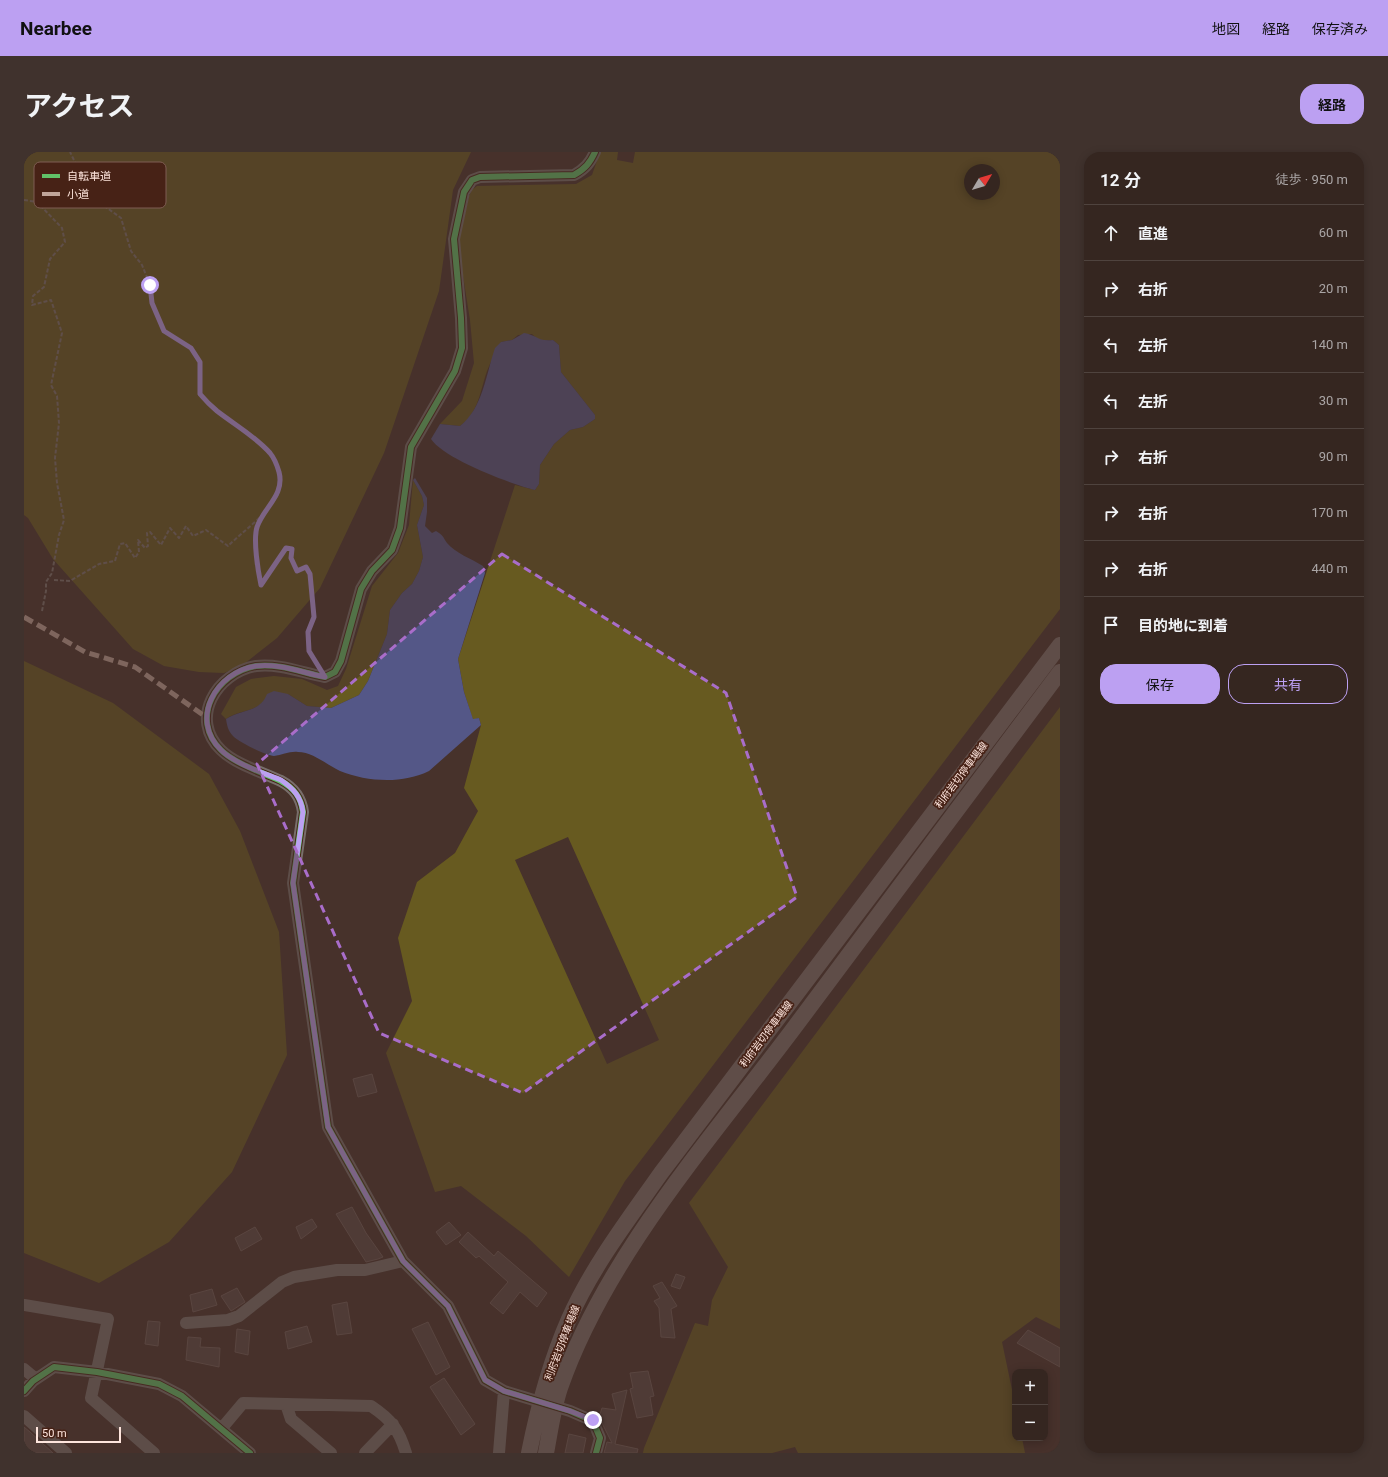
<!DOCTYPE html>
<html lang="ja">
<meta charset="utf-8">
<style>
body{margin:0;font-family:Roboto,"Noto Sans JP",sans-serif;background:#40322d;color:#f1f3f6}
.controls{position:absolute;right:12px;bottom:12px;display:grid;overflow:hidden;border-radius:8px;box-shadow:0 2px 10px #0003}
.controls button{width:36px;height:36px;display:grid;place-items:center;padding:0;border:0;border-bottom:1px solid #4f433e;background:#352620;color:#f1f3f6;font:20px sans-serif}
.compass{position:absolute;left:940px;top:12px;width:36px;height:36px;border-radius:50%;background:#352620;box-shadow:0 2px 10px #0003;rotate:52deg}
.scale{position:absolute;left:12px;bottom:10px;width:85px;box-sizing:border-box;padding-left:4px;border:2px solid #fee5dd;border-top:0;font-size:11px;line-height:14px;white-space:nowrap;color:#fee5dd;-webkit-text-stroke:3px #472216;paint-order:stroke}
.stop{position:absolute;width:12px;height:12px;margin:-9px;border:3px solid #bca0f2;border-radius:50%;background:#fff}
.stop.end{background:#bca0f2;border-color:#fff;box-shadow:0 1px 4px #0008}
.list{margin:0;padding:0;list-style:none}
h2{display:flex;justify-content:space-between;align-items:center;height:52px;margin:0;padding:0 16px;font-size:17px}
h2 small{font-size:13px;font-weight:400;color:#aaa5a5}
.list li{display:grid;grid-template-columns:26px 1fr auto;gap:12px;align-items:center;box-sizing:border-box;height:56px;padding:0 16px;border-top:1px solid #4f433e}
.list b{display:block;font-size:15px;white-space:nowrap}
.list em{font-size:13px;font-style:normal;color:#aaa5a5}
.actions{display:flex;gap:8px;padding:12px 16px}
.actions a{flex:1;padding:9px 0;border:1px solid #bca0f2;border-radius:16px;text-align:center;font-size:14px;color:#bca0f2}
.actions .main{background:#bca0f2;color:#111}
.icon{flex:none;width:22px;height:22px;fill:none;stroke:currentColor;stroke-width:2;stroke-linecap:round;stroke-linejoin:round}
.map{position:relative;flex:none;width:1036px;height:1301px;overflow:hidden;border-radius:16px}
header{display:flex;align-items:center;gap:24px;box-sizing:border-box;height:56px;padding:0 20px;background:#bca0f2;color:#111}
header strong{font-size:19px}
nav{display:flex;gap:22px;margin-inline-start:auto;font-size:14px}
.intro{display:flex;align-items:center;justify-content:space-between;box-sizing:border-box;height:96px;padding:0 24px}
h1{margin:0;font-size:28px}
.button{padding:10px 18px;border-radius:16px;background:#bca0f2;color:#111;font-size:14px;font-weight:700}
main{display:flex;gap:24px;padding:0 24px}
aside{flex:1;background:#352620;border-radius:16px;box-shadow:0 2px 10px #0003}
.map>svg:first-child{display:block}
.forest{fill:#675a20;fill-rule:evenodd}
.water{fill:#545787}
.building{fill:#594843;stroke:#705d58}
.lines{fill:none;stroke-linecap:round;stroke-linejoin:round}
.path{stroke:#7c716d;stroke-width:2;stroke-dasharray:4 2;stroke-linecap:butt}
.minor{stroke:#786f6c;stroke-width:12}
.secondary{stroke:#7d706c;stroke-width:16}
.quiet{stroke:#c0a59a;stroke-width:5;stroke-dasharray:10 5;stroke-linecap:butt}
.cycleway-casing{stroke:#472216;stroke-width:8}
.cycleway{stroke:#61c268;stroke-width:6}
.route{stroke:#bca0f2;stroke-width:5}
.marked{fill:none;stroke:#a96dca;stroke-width:3;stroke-dasharray:8 5;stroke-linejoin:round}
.labels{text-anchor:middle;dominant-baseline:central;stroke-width:3.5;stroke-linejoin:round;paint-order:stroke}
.street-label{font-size:10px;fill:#fee5dd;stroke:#472216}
.key{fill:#472216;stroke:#7e5c52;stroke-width:1}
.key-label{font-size:11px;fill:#fee5dd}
</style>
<header>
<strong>Nearbee</strong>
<nav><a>地図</a><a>経路</a><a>保存済み</a></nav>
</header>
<div class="intro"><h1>アクセス</h1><a class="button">経路</a></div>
<main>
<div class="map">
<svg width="1036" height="1301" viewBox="0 0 1036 1301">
<rect width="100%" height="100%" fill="#47322b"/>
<!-- forest -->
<path class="forest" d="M0,0H447L429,38L415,139L360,301L296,436L253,486L220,512L200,521L175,520L140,514L109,497L29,407L4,366L0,363Z
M576,0H594L593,8L609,11L611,0H1036V457L601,1029L545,1125L502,1084L437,1034L411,1040L362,901L388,849L374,786L393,730L431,701L454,659L440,636L457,573L455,566L449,568L440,540L434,507L491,333L511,338L515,332L516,313L530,292L546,278L559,275L571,267V263L537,220L535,193L529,188C519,189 515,189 508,182L494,183L488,188L477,190C472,199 467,209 463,219C456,239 455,260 436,274L416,272L438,249L450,211L446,168L434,92L445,44L448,38L453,34L552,32L568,23ZM946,18H970V42H946ZM544,685L635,888L583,912L491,708Z
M389,328L398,344L400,353L393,373L399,405L395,419L388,432L378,441L366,458L363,482L344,529L335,543L307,556L283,554L264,542H244C236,561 216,557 202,567L197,562L212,535L227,527L250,524L278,527L303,538L314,534L322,517L348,434L374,401L385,373Z
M0,509L89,551L185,622L216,679L255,780L263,903L208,1020L145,1090L75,1131L0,1101Z
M1036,555V1177L1012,1165L978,1190L991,1252V1286H998L1001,1301H774L771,1295L748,1301H619L620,1296L671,1171L684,1174L688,1148L704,1115L665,1051Z"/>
<!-- water -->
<path class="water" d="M500,181C513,183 514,190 529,188L535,193L537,220L571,263V267L559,275L546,278L530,292L516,313L515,332L511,338C487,332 420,307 407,287L416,272L436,274C459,256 462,222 471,196L477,190L488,188Z
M391,326L403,346V360L401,374L408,381L412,379C419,383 419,385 423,391C431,401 448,407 459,414L461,421L434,507L440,540L449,567L455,566L457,573L405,619C379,632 343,630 316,619C303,613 289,600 274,600C266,599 258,603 250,604C242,604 215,590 209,584C204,579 203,573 202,567C216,557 236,561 243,542L250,539L264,542L283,554L307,556L335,543L344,529L363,482L366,458L378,441L388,432L395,419L399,405L393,373L400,353L398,344L389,328Z"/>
<!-- building -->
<path class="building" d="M348,922L353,940L334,945L329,927Z
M328,1055L342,1081L359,1105L354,1107L342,1110L312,1062Z
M288,1067L293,1075L277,1087L272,1075Z
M425,1070L437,1083L422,1093L412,1080Z
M231,1075L238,1087L217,1099L211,1086Z
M444,1080L470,1104L474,1099L523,1141L513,1155L496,1140L479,1162L466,1151L484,1130L455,1104L452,1106L435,1090Z
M652,1122L661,1125L656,1137L647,1134Z
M638,1130L653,1154L647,1157L651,1186L637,1185L635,1156L630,1149L636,1146L629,1134Z
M213,1136L221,1150L207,1159L197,1144Z
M188,1137L193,1153L169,1160L166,1143Z
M323,1150L328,1181L313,1183L308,1153Z
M124,1169L136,1170L134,1194L121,1192Z
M404,1170L426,1215L412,1223L388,1177Z
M283,1174L288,1190L264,1197L261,1180Z
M213,1177L226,1179L224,1203L211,1200Z
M1004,1178L1036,1196V1215L993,1191Z
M164,1185L177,1186L176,1195L196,1196L195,1215L162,1208Z
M624,1219L630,1244L626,1245L629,1263L613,1266L606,1237L609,1236L606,1221Z
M420,1226L451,1272L437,1283L406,1235Z
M603,1238L591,1292L614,1297L613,1301H580L583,1290L588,1291L575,1265L578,1256L592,1258L588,1242Z
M0,1275L6,1280L29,1301H0Z
M545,1282L562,1286L559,1301H541Z"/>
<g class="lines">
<!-- path -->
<path class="path" d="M0,48L13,50L38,76L41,90L26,107L20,135L9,144L8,153L27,148L38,181L27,233L33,244L35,271L31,306L33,331L40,368L35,383L28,421L22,430V439L18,459
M238,363C230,384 231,410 237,433L262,396L268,397L267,406L273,419L282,415L286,422L290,465L284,480L285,499L294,512
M30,428L46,429L75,412L91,409L96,392L101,391L111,406L115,400L114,388L121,396L124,394L123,381L126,380L137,393L146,376L155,386L162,374L169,384L182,378L204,394C218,380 244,362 253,344C272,305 217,278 193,259C187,254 181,248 176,242V210L167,196L140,179L128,151L126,133L118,113L107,99L97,66L68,45L46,0"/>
<!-- minor -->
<path class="minor" d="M571,0C566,11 561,17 550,23L456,25L448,28L440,40L430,87L437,166L438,196L431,219L387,295L376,376L368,398L348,419L337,437L317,509L311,520L301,525C279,521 255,511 232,514C192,521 165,567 197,598C211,612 240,621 257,629C270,636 277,645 279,660L269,731L304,975L379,1109L424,1154L461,1228L480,1239L546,1259L569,1269L576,1286L572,1301
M0,1153L84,1167L67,1246L130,1301
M162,1171L204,1168L215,1164L258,1130L270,1125L313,1118H341L379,1109
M0,1217L12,1227
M0,1239L9,1229L30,1215L73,1220L135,1232L158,1244L226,1301
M262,1252L267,1267L307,1301
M0,1264L42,1301
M198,1276L219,1251L347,1254C368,1268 375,1278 382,1301
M341,1301L369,1272
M475,1301L480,1239"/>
<!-- secondary -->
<path class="secondary" d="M505,1301C514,1256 526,1210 545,1167C568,1115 604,1068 637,1021L1036,493
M522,1301C526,1280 529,1257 536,1236C581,1106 685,989 767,880C857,760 946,639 1036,520"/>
<!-- quiet -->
<path class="quiet" d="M0,465L61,500L111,515L182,565"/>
<!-- cycleway casing -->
<g class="cycleway-casing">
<path id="cycleway" d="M571,0C566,11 561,17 550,23L456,25L448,28L440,40L430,87L437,166L438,196L431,219L387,295L376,376L368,398L348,419L337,437L317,509L311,520L301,525C279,521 255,511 232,514C192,521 165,567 197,598C211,612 240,621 257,629C270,636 277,645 279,660L269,731L304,975L379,1109L424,1154L461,1228L480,1239L546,1259L569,1269L576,1286L572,1301
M0,1239L9,1229L30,1215L73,1220L135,1232L158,1244L226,1301"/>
</g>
<!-- cycleway -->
<use href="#cycleway" class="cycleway"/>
</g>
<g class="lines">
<!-- route -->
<path class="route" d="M126,133L128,151L140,179L167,196L176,210V242C181,248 187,254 193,259C211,273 231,284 246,301C251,307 253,313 255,320C261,343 240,355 233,375C229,388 234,419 237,433L262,396L268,397L267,406L273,419L282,415L286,422L290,465L284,480L285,499L301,525C279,521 255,511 232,514C192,520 165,567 197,598C211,612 240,621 257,628C270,637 277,645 279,660L269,731L304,975L379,1109L424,1154L461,1228L480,1239L546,1259L569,1268"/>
</g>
<!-- marked area -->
<path d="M0 0H1036V1301H0ZM478,402L702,541L773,745L499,941L355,881L233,612Z" fill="#47322b" fill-opacity=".55" fill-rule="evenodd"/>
<path class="marked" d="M478,402L702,541L773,745L499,941L355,881L233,612Z"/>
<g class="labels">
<!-- street labels -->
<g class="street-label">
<text transform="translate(937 623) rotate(-53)">利府岩切停車場線</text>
<text transform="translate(742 882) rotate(-53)">利府岩切停車場線</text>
<text transform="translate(538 1191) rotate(-69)">利府岩切停車場線</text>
</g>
</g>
<!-- legend -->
<rect x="10" y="10" width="132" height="46" rx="6" class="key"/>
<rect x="18" y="22" width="18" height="4" fill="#61c268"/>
<rect x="18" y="40" width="18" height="4" fill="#c0a59a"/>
<g class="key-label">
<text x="43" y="28">自転車道</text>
<text x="43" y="46">小道</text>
</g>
</svg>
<div class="controls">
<button>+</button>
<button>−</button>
</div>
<svg class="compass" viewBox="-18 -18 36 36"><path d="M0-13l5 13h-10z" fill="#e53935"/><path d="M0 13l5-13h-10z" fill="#aaa5a5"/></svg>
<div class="scale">50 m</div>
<div class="stop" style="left:126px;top:133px"></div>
<div class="stop end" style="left:569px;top:1268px"></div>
</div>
<aside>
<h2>12 分<small>徒歩 · 950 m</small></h2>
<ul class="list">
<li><svg class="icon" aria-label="ahead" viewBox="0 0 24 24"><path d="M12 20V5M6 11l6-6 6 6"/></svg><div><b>直進</b></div><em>60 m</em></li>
<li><svg class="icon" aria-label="right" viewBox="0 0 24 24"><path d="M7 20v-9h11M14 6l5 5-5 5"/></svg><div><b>右折</b></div><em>20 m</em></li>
<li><svg class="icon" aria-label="left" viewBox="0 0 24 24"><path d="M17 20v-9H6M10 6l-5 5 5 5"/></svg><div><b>左折</b></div><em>140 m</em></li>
<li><svg class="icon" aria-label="left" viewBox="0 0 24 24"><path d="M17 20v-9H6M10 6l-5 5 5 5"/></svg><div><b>左折</b></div><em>30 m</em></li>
<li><svg class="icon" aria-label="right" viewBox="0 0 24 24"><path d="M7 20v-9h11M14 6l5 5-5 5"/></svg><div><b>右折</b></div><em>90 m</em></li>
<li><svg class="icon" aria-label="right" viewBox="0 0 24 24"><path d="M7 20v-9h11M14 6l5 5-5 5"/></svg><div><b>右折</b></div><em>170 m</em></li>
<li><svg class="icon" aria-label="right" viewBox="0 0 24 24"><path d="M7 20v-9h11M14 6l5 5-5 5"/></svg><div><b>右折</b></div><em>440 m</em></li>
<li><svg class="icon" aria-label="arrive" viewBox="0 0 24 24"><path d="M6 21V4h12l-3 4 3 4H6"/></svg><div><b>目的地に到着</b></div></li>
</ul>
<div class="actions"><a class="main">保存</a><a>共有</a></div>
</aside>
</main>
